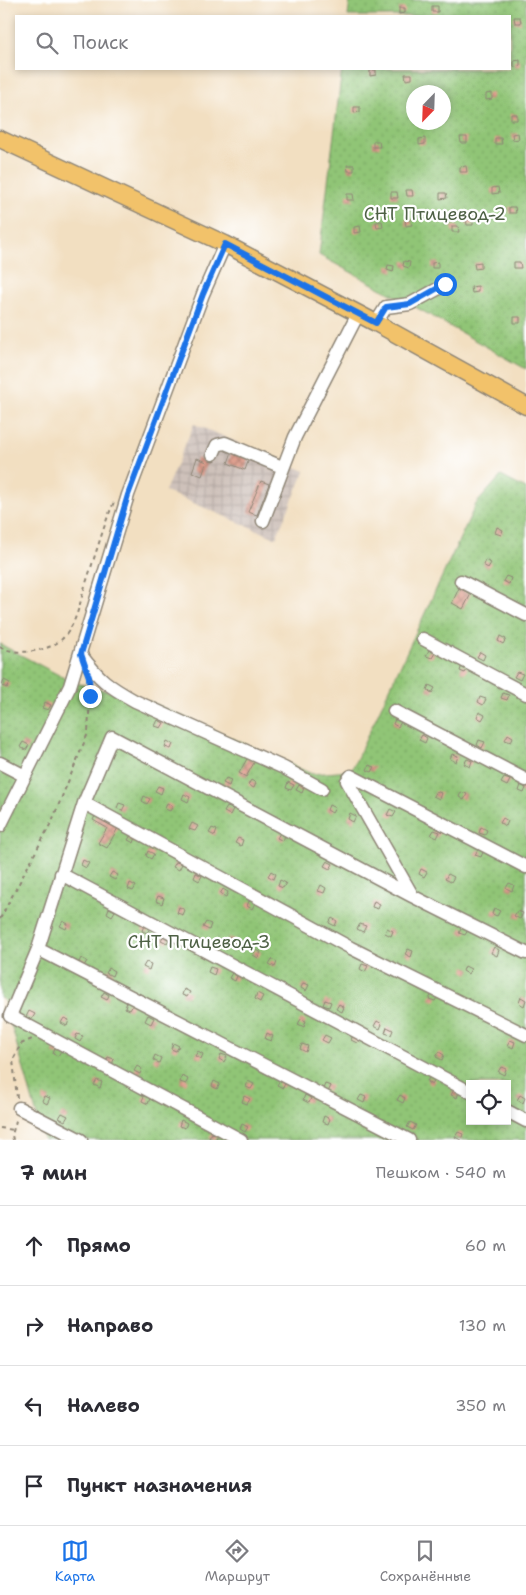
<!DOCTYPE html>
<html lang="ru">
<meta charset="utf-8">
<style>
body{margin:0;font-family:"Shantell Sans",sans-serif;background:#f7f7f7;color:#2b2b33}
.controls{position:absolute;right:15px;bottom:15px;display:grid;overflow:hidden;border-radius:0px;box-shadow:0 2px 8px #0003}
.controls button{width:45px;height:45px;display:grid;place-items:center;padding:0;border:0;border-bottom:1px solid #e1e1e2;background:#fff;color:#2b2b33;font:25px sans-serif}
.compass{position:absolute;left:406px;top:85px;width:45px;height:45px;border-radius:50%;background:#fff;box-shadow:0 2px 8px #0003;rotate:203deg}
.stop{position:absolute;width:15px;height:15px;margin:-11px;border:4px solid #1a73e8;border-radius:50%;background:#fff}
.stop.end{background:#1a73e8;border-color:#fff;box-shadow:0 1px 5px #0008}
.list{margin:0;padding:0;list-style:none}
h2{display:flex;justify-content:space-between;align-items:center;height:65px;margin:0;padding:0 20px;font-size:21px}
h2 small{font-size:16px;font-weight:400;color:#7c7c81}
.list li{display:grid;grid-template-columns:32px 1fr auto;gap:15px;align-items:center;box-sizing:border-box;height:80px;padding:0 20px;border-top:1px solid #e1e1e2}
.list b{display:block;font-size:19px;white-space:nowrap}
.list em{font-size:16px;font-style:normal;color:#7c7c81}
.icon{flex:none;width:28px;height:28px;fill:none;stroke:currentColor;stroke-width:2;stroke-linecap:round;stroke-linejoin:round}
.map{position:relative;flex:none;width:526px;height:1140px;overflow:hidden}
.search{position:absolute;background:#fff;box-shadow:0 2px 8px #0003;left:15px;right:15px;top:15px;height:55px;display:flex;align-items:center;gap:12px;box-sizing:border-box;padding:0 18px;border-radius:0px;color:#7c7c81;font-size:19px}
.sheet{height:385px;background:#fff}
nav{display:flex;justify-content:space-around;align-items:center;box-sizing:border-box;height:70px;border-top:1px solid #e1e1e2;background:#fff;font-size:14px;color:#7c7c81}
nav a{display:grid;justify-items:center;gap:2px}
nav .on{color:#1a73e8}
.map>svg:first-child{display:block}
.industrial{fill:url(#industrial-grid)}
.grass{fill:url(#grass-dots);stroke:#5e7850;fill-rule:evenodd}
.building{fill:url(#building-cross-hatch)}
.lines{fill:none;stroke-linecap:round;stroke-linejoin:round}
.minor-casing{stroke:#8e8576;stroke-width:15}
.major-casing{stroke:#8e8576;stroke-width:19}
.path{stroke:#8e8576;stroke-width:2;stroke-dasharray:4 4;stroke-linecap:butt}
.minor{stroke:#fff;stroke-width:12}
.major{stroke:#f2c26a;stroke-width:16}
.route{stroke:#1a73e8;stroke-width:6}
.labels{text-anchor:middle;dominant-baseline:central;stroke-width:4.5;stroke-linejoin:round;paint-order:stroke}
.park-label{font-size:18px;fill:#4e6145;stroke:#fff}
</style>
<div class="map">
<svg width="526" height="1140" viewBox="0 0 526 1140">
<defs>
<pattern id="industrial-grid" width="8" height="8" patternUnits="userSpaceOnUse" patternTransform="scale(1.25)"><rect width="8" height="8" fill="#cec1ba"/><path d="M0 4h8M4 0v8" fill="none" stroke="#b1a6a0"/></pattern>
<pattern id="grass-dots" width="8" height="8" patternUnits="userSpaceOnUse" patternTransform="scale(1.25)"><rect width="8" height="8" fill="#90c576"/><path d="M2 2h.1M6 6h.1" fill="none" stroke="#7ca966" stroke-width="1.8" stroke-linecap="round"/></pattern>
<pattern id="building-cross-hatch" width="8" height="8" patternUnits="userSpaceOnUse" patternTransform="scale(1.25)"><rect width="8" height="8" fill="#de9f8e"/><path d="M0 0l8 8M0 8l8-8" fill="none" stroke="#b48274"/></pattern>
</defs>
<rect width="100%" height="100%" fill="#fff"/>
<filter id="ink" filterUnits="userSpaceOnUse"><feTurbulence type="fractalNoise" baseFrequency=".02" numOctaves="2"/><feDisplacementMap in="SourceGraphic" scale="10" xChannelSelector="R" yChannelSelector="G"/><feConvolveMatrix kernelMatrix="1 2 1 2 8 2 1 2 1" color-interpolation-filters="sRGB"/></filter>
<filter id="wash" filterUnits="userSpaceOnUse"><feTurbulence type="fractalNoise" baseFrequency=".0096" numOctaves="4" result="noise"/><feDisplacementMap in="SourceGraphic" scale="20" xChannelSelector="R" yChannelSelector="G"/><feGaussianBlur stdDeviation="1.12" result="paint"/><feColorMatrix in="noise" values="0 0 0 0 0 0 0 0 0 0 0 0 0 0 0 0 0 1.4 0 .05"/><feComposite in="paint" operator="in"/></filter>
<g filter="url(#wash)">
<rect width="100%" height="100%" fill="#f2dfc1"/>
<!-- industrial -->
<path class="industrial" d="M194,424L305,471L276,538L165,491Z"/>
<!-- grass -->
<path class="grass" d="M350,0H526V369L410,304L319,255L342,69H510V16H348ZM414,92H444V122H414Z
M501,476L526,489V1140H44L4,1000L0,998V644L72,682L150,702L312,774L351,771L476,504ZM470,1084H507V1121H470Z"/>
<g id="blocks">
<!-- building -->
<path class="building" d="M432,6H438V12H432Z
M399,8H405V13L399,14Z
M514,17H520L521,23H515Z
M520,60V66L514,67V61Z
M370,70H376V75L370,76Z
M405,74H412V79L406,80Z
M492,93V99L486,100V94Z
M354,107H360V112L354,113Z
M511,114H517V120H511Z
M518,133L519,139L513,140L512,134Z
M460,137H467V143H461Z
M425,138V144L419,145V139Z
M495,138H501L502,144H495Z
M373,141H379L380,147H373Z
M347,165H354V171H348Z
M466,166L467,172H460V167Z
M498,187L499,193L492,194V188Z
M406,190H412L413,196H407Z
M391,192H397L398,198H391Z
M440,193H446L447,198L440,199Z
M347,194H353L354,200H347Z
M509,207H515L516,213H509Z
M411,219L412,225L406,226L405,220Z
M466,219H473V225H467Z
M382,221L383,227L377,228L376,222Z
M360,226L361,232L354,233V227Z
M452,226H458L459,232H452Z
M404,261L410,262L409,268L403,266Z
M438,262V268H432V263Z
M481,262V268L475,269L474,263Z
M514,262H520L521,268H514Z
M388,265L394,266L393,272L387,270Z
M478,286V292L472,293L471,287Z
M514,317H520V323H514Z
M232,452L249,459L245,470L228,463Z
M197,458L207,462L202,476L192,472Z
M261,481L269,484L257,515L248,512Z
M497,527L503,530L501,535L495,533Z
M485,560L491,563L488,568L483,565Z
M506,576L511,578L509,584L503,581Z
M459,588L471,594L463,609L452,603Z
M500,636L506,639L503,644L498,641Z
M429,650L435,653L432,658L426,656Z
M480,652L485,655L483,660L477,657Z
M462,665L468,668L465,673L460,671Z
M517,672L523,674L520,680L514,677Z
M4,680L10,683L7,688L2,686Z
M429,685L435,688L432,693L427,690Z
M503,693L509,695L507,700L501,698Z
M480,697L486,699L483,705L478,702Z
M45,702L51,705L48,710L42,708Z
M479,712L485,715L482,720L477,717Z
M395,719L401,722L398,727L393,724Z
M158,720L164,723L161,728L155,726Z
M508,734L513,737L511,742L505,740Z
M422,735L427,738L425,743L419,740Z
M479,740L485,742L482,748L477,745Z
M167,741L173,744L171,749L165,747Z
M23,742L29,745L26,750L20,747Z
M452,754L458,756L456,762L450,759Z
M248,757L255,761L246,777L239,773Z
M467,759L472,761L470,767L464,764Z
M369,765L375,767L372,772L367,770Z
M226,778L231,780L229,786L223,783Z
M504,778L510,780L507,786L501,783Z
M251,780L256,783L254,788L248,785Z
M288,782L294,785L291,790L286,788Z
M299,785L304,788L302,793L296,790Z
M521,785L526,788L524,793L519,791Z
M158,786L163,788L161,794L155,791Z
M436,791L441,793L439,799L433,796Z
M461,792L467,794L464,800L459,797Z
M184,794L190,797L188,802L182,799Z
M144,796L150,799L147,804L142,801Z
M119,803L125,805L122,811L117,808Z
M167,803L173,806L170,811L165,809Z
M329,805L335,808L332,813L327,810Z
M227,807L233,809L230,815L224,812Z
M390,809L396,812L393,817L387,815Z
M97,812L120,824L107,848L98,843L107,828L93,820Z
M350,813L356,816L353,822L348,819Z
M503,818L508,821L506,826L500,823Z
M192,823L198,826L195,831L189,829Z
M481,827L487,830L485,835L479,833Z
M212,828L217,830L215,836L209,833Z
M434,830L440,832L437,838L431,835Z
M280,833L285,835L283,841L277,838Z
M131,835L136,837L134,843L128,840Z
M238,838L243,840L241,846L235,843Z
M478,849L483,852L481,857L475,855Z
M148,851L154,854L151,859L146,856Z
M83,860L89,863L86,868L81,865Z
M327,861L333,864L330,869L324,866Z
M176,862L182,864L179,870L173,867Z
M421,869L427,872L424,877L419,874Z
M271,871L276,874L274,879L268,876Z
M112,872L118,875L115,880L109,877Z
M196,873L202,876L199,881L194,878Z
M448,874L454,877L451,882L445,879Z
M280,880L286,883L283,888L278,886Z
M130,883L136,886L133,891L128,889Z
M509,883L514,885L512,891L506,888Z
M321,885L326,888L324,893L318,891Z
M223,889L228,892L226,897L220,894Z
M158,896L164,898L162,904L156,901Z
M249,901L255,903L252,909L247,906Z
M374,901L380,904L378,909L372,907Z
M179,907L185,910L183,915L177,913Z
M109,908L115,911L112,916L107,913Z
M494,908L500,911L497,916L492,914Z
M517,911L523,913L520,919L514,916Z
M332,918L337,921L335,926L329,923Z
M63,921L68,924L66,929L60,926Z
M206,922L211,924L209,930L203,927Z
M360,924L366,926L363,932L357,929Z
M144,925L150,928L147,933L142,931Z
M462,927L468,930L465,935L459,933Z
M387,928L393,931L391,936L385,933Z
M164,935L170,938L167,943L161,940Z
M229,937L235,940L233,945L227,943Z
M494,947L499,950L497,956L491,953Z
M408,949L413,951L411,957L405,954Z
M255,950L261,952L258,958L253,955Z
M81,958L87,961L84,966L78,964Z
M272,959L277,962L275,967L269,964Z
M146,962L151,964L149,970L143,967Z
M362,964L368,966L365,972L360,969Z
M465,966L471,969L468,974L463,971Z
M210,967L216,969L214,975L208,972Z
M109,968L114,971L112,976L106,973Z
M232,973L237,976L235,981L229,978Z
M303,983L309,985L306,991L301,988Z
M184,989L190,992L187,997L182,995Z
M104,992L109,995L107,1000L101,997Z
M257,993L263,996L260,1002L255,999Z
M432,994L438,996L435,1001L429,999Z
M521,997L526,1000L524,1006L519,1003Z
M325,1000L331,1002L329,1007L323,1005Z
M127,1002L133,1005L130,1010L125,1008Z
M339,1004L344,1007L342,1012L336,1009Z
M29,1011L35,1014L32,1019L26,1017Z
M148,1015L154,1018L151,1024L145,1021Z
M64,1018L69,1020L67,1026L61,1023Z
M301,1019L306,1021L304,1027L298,1024Z
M377,1021L382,1024L380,1029L374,1026Z
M387,1027L393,1030L391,1035L385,1033Z
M267,1033L273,1036L271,1041L265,1039Z
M77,1034L83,1036L80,1042L75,1039Z
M325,1035L331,1038L328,1043L322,1040Z
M353,1035L359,1038L357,1043L351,1040Z
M510,1040L515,1042L513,1048L507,1045Z
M173,1043L179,1046L176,1051L171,1049Z
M302,1044L308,1046L306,1052L300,1049Z
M55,1048L61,1051L58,1056L53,1054Z
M198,1051L203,1054L201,1059L195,1056Z
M439,1052L444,1055L442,1060L436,1057Z
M221,1054L227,1056L224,1062L219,1059Z
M155,1055L161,1058L159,1063L153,1060Z
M108,1057L114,1059L112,1065L106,1062Z
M137,1066L142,1069L140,1074L134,1071Z
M501,1067L506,1069L504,1075L498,1072Z
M182,1076L188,1079L186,1084L180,1082Z
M429,1077L435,1080L432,1085L427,1082Z
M97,1080L102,1082L100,1088L94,1085Z
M280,1080L285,1083L283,1088L277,1085Z
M214,1081L220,1084L217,1089L212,1086Z
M248,1081L254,1084L251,1089L246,1087Z
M325,1084L331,1086L328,1092L323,1089Z
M454,1090L459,1092L457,1098L451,1095Z
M305,1095L311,1098L309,1103L303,1100Z
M361,1095L366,1097L364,1103L358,1100Z
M400,1095L405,1098L403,1103L397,1100Z
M520,1095L525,1098L523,1103L517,1100Z
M44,1096L50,1098L47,1104L42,1101Z
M144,1096L150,1098L148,1104L142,1101Z
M244,1096L250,1099L247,1104L242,1102Z
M62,1113L68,1116L65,1121L59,1118Z
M324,1116L330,1119L328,1124L322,1122Z
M181,1120L187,1123L185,1128L179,1126Z
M410,1122L416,1125L413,1130L407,1127Z
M242,1124L248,1127L245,1132L240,1129Z
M458,1132L463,1134L461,1140L455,1137Z
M212,1133L218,1135L215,1140L209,1138Z"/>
</g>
</g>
<g filter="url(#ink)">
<use href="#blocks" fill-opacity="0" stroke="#8e8576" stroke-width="1"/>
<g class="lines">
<!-- minor casing -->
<g class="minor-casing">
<path id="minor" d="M376,323L386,307L410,304L445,285
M213,454L217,445L225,443L282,467
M263,521L295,437L358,314
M461,581L526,615
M423,639L526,694
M81,655C99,679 108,686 135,701L284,768L322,789
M394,711L526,780
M0,763L25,776
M84,803L351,948L526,1035
M0,826L70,686L128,495L203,294L225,244
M61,874L470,1092
M412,895L347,781L351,776L526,867
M38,949L409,1140
M19,1108L81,1140
M507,1111L526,1121
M241,1140L10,1016L38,949L84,803L112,737L412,896L526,953"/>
</g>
<!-- major casing -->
<g class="major-casing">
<path id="major" d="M0,139L225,244L376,323L526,406"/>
</g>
<!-- path -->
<path class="path" d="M0,647C17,656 48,652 62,639C76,626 80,602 85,586C93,562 100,539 108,516L114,502
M0,919L52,821L88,733L90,696L89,683
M17,1098L13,1060L21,1044L32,1039
M0,1128L14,1130
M13,1140L12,1135L17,1117"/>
<!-- minor -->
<use href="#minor" class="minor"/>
<!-- major -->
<use href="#major" class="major"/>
</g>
</g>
<g class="lines" filter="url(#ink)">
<!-- route -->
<path class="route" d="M90,696L89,677L81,654L128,495L203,294L225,244L376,323L386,307L410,304L445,284"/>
</g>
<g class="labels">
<!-- park labels -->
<g class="park-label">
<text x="435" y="214">СНТ Птицевод-2</text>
<text x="199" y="942">СНТ Птицевод-3</text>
</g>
</g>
</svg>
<div class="controls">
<button><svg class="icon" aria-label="locate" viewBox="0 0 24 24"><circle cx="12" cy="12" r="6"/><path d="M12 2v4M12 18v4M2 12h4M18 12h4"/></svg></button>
</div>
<svg class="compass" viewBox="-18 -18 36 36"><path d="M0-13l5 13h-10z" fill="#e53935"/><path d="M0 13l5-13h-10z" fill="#7c7c81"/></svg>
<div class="stop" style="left:445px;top:284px"></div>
<div class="stop end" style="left:90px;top:696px"></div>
<div class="search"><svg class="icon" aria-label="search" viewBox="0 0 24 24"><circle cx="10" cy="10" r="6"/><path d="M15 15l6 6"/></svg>Поиск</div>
</div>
<section class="sheet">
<h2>7 мин<small>Пешком · 540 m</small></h2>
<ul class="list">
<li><svg class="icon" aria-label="ahead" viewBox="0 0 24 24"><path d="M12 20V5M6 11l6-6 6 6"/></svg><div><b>Прямо</b></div><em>60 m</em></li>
<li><svg class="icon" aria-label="right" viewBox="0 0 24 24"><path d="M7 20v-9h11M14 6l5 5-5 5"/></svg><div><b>Направо</b></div><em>130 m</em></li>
<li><svg class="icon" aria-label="left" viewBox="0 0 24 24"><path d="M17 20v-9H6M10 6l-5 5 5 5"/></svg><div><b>Налево</b></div><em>350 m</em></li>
<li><svg class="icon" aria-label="arrive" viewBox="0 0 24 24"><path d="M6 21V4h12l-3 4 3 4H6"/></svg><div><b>Пункт назначения</b></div></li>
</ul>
</section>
<nav>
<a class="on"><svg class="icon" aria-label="map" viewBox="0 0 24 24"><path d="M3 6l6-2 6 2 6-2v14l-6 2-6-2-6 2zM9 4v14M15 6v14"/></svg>Карта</a>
<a><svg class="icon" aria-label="directions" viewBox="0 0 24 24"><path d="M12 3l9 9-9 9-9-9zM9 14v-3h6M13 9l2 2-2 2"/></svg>Маршрут</a>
<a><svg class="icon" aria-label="saved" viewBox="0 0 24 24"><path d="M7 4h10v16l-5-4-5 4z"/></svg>Сохранённые</a>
</nav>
